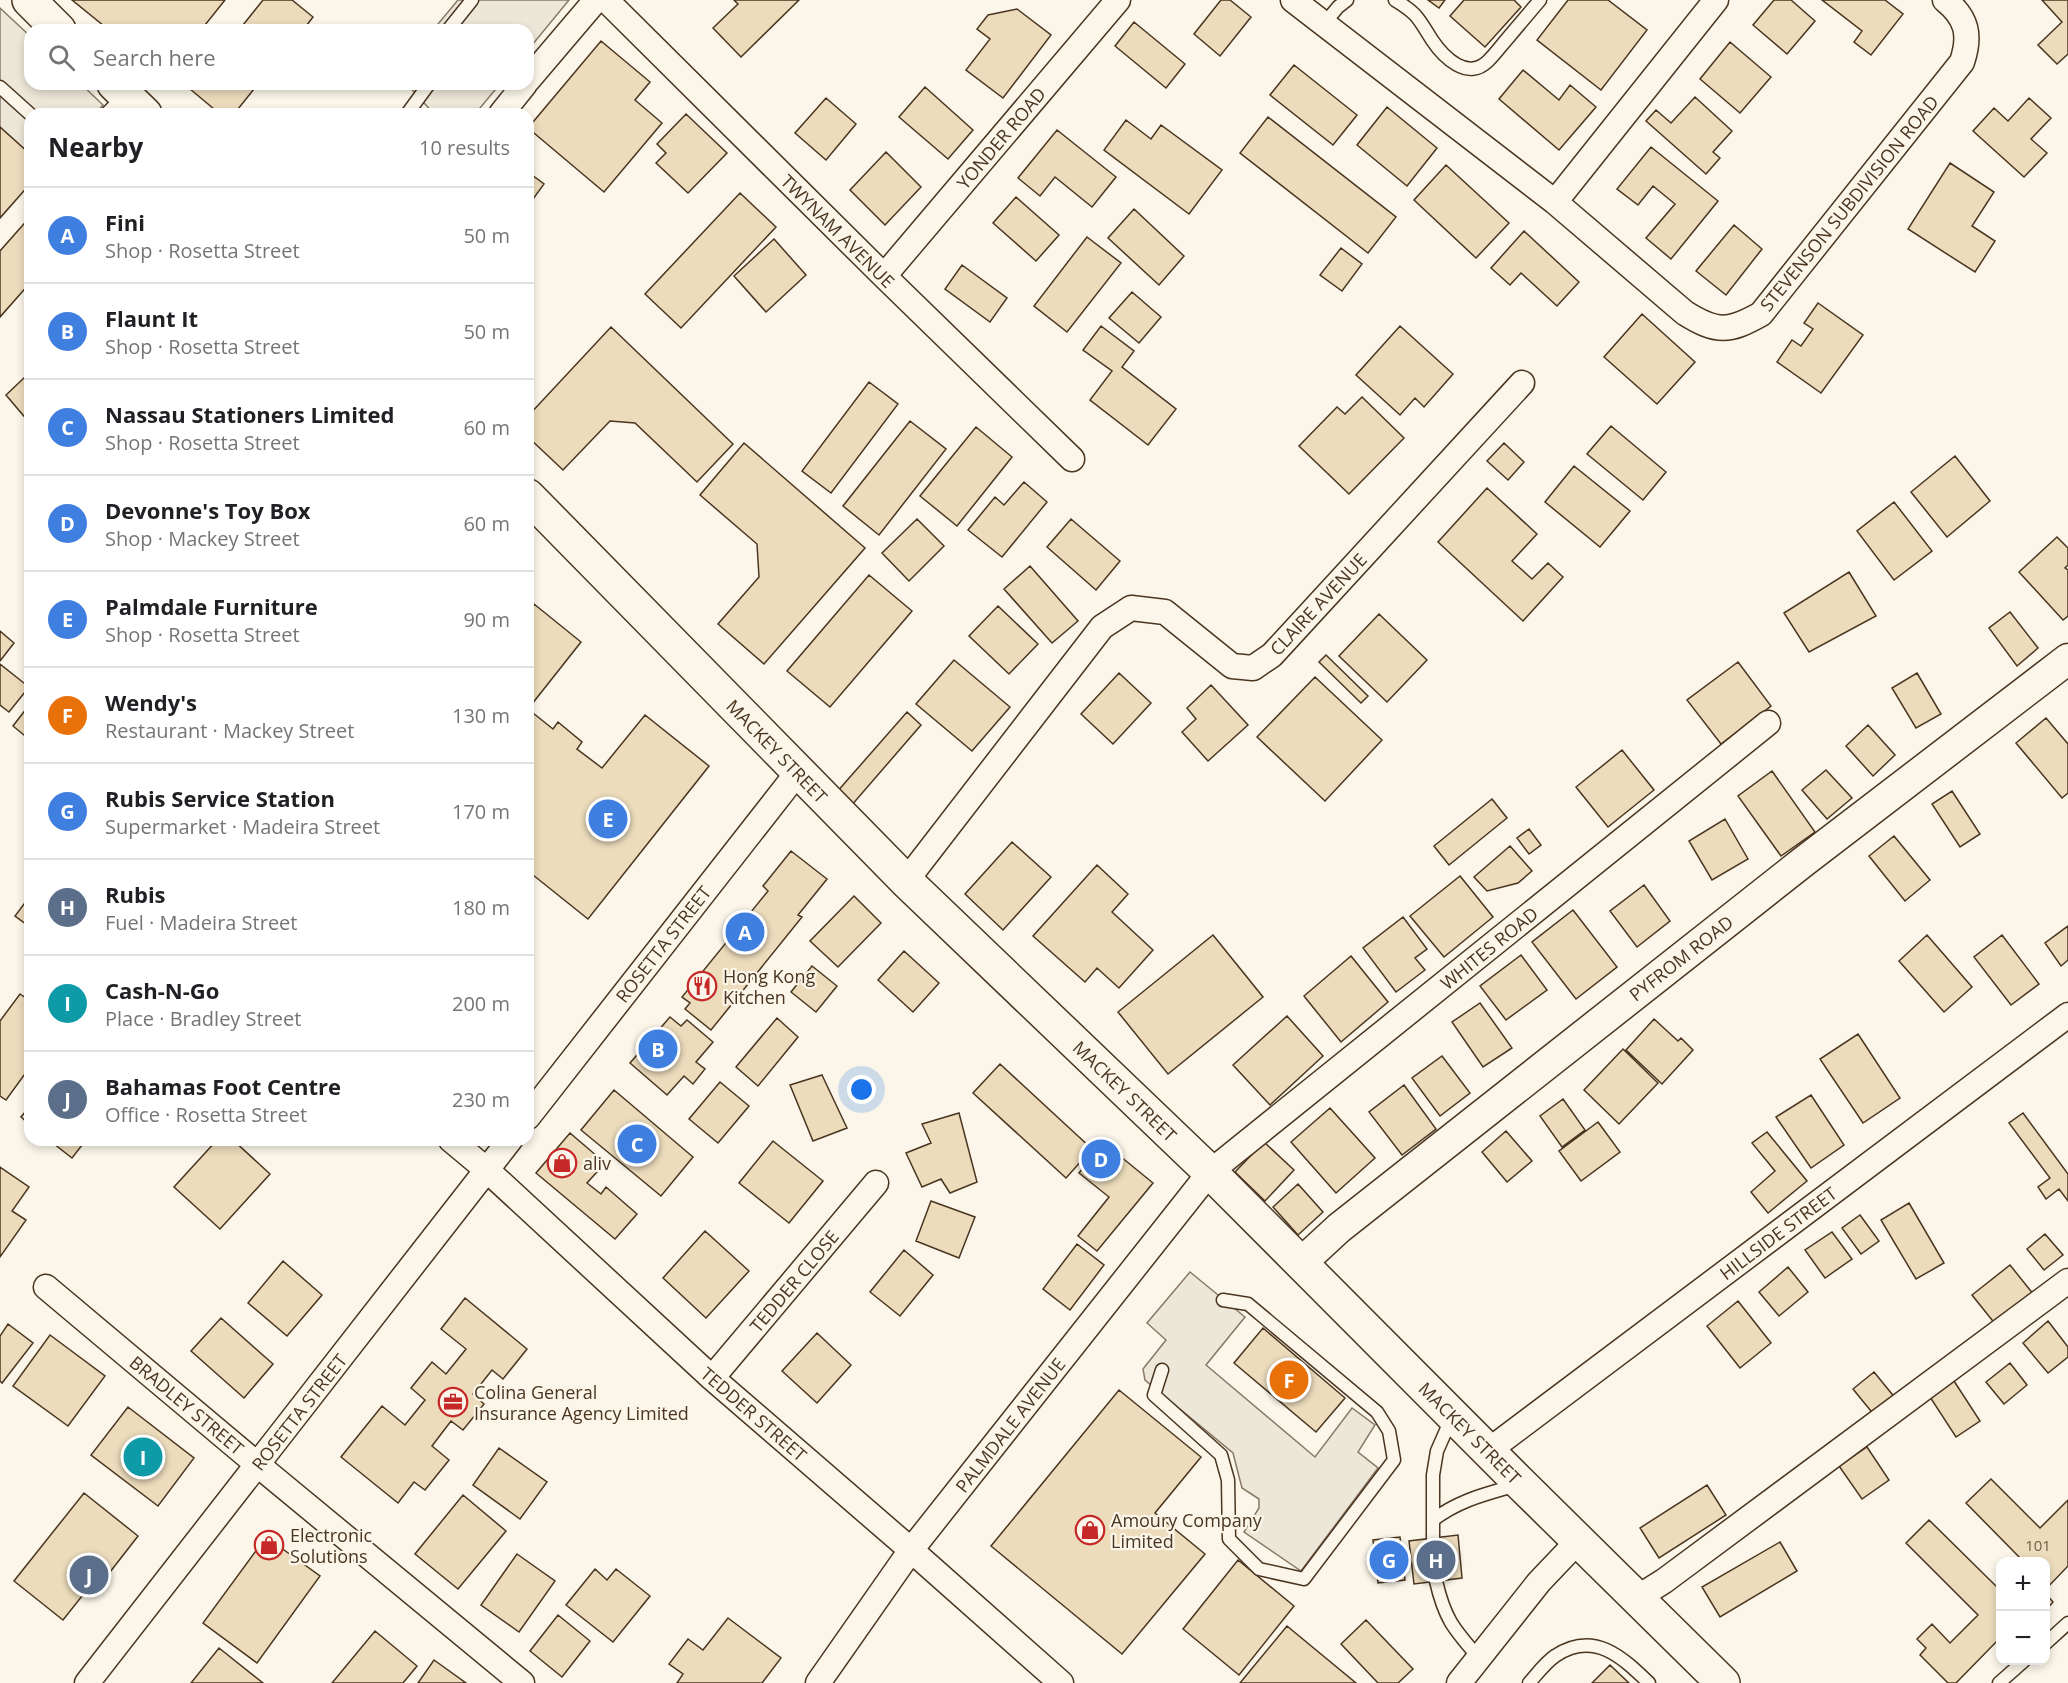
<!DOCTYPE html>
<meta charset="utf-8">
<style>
body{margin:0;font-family:"Open Sans",sans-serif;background:#f6f6f6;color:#202124}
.controls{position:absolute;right:18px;bottom:18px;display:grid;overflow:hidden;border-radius:12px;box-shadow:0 3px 9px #0003}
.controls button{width:54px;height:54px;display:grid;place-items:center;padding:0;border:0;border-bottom:2px solid #e0e0e0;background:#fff;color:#202124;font:30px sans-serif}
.you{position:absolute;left:862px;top:1090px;width:21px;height:21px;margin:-15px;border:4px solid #fff;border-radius:50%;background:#1a73e8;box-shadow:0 0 0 9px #1a73e833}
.badge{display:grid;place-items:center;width:39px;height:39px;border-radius:50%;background:#2563eb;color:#fff;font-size:20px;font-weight:700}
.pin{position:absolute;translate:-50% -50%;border:3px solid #fff;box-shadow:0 2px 6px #0006}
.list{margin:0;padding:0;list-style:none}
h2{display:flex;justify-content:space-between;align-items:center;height:78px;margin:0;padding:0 24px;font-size:26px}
h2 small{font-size:20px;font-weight:400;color:#757577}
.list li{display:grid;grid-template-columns:39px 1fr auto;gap:18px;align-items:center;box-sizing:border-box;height:96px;padding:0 24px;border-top:2px solid #e0e0e0}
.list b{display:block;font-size:22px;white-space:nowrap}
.list p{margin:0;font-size:20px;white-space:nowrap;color:#757577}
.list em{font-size:20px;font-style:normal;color:#757577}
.icon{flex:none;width:33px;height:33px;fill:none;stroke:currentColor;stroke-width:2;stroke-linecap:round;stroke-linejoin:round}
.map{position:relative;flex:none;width:2068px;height:1683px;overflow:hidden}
.search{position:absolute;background:#fff;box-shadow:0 3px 9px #0003;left:24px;top:24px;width:510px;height:66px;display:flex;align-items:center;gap:15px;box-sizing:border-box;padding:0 21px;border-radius:18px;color:#757577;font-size:22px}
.panel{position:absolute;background:#fff;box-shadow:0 3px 9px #0003;left:24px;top:108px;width:510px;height:1038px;border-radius:18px}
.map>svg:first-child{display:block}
.parking{fill:#ede7d9;stroke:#887966;stroke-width:1.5}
.building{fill:#ecdcbc;stroke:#4a3520;stroke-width:1.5}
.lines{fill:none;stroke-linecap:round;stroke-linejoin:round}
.service-casing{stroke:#4a3520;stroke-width:15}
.minor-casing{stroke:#4a3520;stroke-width:27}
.tertiary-casing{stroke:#4a3520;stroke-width:33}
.secondary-casing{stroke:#4a3520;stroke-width:36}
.service{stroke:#fbf6e9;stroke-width:12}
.minor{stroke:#fbf6e9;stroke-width:24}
.tertiary{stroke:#fbf6e9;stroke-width:30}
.secondary{stroke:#fbf6e9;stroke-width:33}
.labels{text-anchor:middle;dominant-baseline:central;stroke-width:4.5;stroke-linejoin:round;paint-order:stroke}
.number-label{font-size:15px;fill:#725f47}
.street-label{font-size:18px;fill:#4a3520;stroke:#fbf6e9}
.poi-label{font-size:18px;fill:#4a3520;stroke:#fbf6e9;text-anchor:start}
</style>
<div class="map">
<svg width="2068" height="1683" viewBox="0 0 2068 1683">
<rect width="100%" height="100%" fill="#fbf6e9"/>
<!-- parking -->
<path class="parking" d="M458,0H569L528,50V30H433Z
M0,8L30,36V84H81L103,105L95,114H30V154L0,127Z
M407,84H500L475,114H434Z
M1190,1272L1245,1317L1206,1365L1315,1457L1352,1408L1375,1425L1358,1452L1378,1468L1301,1571L1244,1532L1259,1508V1499L1242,1488L1233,1453L1145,1380L1143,1369L1166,1340L1147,1323Z"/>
<!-- building -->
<path class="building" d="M72,0H225L201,30H109Z
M263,0H292L313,17L303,30H239Z
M734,0H799L741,57L713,28L738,4Z
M1221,0H1230L1251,17L1220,56L1194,34Z
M1428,0H1445L1439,8Z
M1464,0H1514L1521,7L1485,47L1450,16Z
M1568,0H1608L1647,30L1601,90L1537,40Z
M1774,0H1791L1815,21L1787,54L1753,25Z
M1822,0H1885L1903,14L1871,55L1854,42L1862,31Z
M2042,0H2068V54L2057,64L2038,45L2062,22Z
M1017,9L1051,35L1003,98L966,70L990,39L977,29L988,15Z
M1134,22L1185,64L1166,88L1115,46Z
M601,41L650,82L635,100L662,123L604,192L528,128Z
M1730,42L1771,77L1740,113L1700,79Z
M1294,65L1357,115L1333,145L1270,95Z
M1523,70L1559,100L1570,85L1596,107L1559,150L1499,99Z
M194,84H258L234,114H220L190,89Z
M925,87L973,130L948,159L899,117Z
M1695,97L1732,131L1713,152L1720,158L1706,174L1646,121L1656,110L1671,123Z
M826,98L856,124L826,160L795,133Z
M2029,98L2051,118L2031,139L2047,153L2024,177L1973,131L1994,108L2008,121Z
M1387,107L1437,148L1407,186L1357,145Z
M686,114L727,153L688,193L656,163L666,153L657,144Z
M1268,117L1396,217L1368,253L1240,153Z
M1126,120L1151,139L1161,125L1222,170L1189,214L1104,150Z
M0,127L30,154V184L0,218Z
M1057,130L1116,177L1092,207L1055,177L1040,196L1018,178Z
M1651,147L1718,201L1671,259L1646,238L1675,204L1653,186L1638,205L1617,189Z
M886,152L921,187L885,225L850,190Z
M1950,163L1994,192L1972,226L1995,241L1975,272L1908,229Z
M1446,165L1509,223L1476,258L1414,200Z
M528,172L544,184L528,206Z
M740,193L776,227L681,328L645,294Z
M1016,197L1059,235L1036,261L993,223Z
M1134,209L1184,256L1159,285L1108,238Z
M30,217V283L0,317V251Z
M1734,225L1762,249L1726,295L1696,271Z
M1524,231L1579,282L1557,306L1521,273L1510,285L1491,268Z
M1087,237L1121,263L1067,332L1034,306Z
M774,239L806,275L766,312L734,276Z
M1341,248L1362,264L1342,291L1320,275Z
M962,265L1007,298L990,322L945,289Z
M1132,292L1161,317L1139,343L1109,318Z
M1818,303L1863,335L1821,393L1777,362L1792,340L1801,346L1813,329L1804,323Z
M1642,314L1695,362L1657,404L1604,357Z
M1101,326L1134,351L1122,367L1176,409L1148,445L1090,400L1112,371L1083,350Z
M1400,326L1453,374L1424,407L1415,398L1400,415L1356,375Z
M611,327L733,444L697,482L635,423L610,421L563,470L528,437V416Z
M26,376L30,381V420L28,421L6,395Z
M869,382L898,404L831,493L802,471Z
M1362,397L1404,438L1349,494L1299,446L1337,407L1345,414Z
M910,421L946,449L879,535L843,506Z
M1611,426L1666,472L1643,500L1587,454Z
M976,427L1012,457L957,526L920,496Z
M744,443L865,548L764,664L718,624L759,577L757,544L700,495Z
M1504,443L1524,462L1508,480L1487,461Z
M1955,456L1990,501L1947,537L1911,492Z
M1574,466L1630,511L1600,547L1545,502Z
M1024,482L1047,502L1002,557L968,530L995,497L1004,505Z
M1487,488L1537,534L1512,561L1532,579L1548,563L1563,577L1523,621L1438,542Z
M1894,502L1932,551L1894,580L1857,531Z
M917,519L944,546L909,581L882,553Z
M1071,519L1120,561L1096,590L1047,547Z
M2057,537L2068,548V565L2065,568L2068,570V616L2063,620L2019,572Z
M1030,566L1078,621L1052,643L1004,589Z
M1849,572L1876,616L1809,652L1784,613Z
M869,575L912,611L830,707L787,671Z
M534,604L581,642L528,709V612Z
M998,606L1038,644L1009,674L969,636Z
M2010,612L2038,648L2017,666L1989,628Z
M1379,614L1427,660L1387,702L1339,656Z
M0,631L14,643L0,661Z
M1326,655L1368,696L1361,703L1319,662Z
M954,660L1010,707L972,751L916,704Z
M1738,662L1771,706L1721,744L1687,700Z
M0,664L29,687L9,712L0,705Z
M1119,673L1151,703L1113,744L1081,714Z
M1917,673L1941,714L1916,728L1892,688Z
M1315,677L1382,740L1325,801L1257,737Z
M1211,685L1248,725L1208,761L1182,732L1196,719L1187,708Z
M30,704V740L13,726Z
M528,709L553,729L558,722L582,742L577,749L602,768L645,715L709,766L588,919L528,871V861L530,858L528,856Z
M907,712L921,725L851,806L836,793Z
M2046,718L2068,744V793L2062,798L2016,743Z
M1868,725L1895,755L1873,776L1846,746Z
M1622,750L1654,790L1608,827L1576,787Z
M1826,770L1852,798L1827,819L1802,790Z
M1772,771L1815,832L1781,856L1738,796Z
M1952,791L1980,834L1960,847L1932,804Z
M1492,799L1507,818L1449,865L1434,846Z
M1725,819L1748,859L1712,880L1689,841Z
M1529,829L1541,845L1529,854L1517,838Z
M1894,836L1930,880L1905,901L1869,856Z
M1012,842L1051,877L1003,930L965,894Z
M1510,846L1532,871L1518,883L1487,891L1474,877Z
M791,851L827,879L798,915L802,917L711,1030L685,1009L690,1003L682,997L768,891L763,886Z
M1097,865L1128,894L1112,912L1153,950L1119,988L1097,968L1085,982L1033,936Z
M1460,876L1493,917L1444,957L1410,916Z
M1644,885L1670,921L1637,947L1610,911Z
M30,896V927L15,916Z
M854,896L881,923L838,967L810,941Z
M1573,910L1617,967L1576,999L1532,942Z
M1403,917L1427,949L1415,958L1425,970L1396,992L1363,948Z
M2068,926V960L2061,966L2045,943Z
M1213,935L1263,997L1168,1074L1118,1012Z
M1927,935L1972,987L1944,1012L1899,961Z
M2002,935L2039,984L2011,1005L1974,957Z
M904,951L939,983L913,1012L878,980Z
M1521,955L1547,990L1506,1020L1480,986Z
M1351,956L1388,1002L1341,1042L1304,996Z
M812,966L837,986L816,1012L791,992Z
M20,994L30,1001V1067L6,1100L0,1096V1021Z
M1480,1003L1512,1048L1483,1067L1452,1022Z
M1287,1016L1323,1056L1270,1105L1233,1065Z
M670,1017L681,1026L687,1020L713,1042L696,1062L705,1069L693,1084L684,1076L667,1095L630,1063Z
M777,1018L798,1037L758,1086L736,1067Z
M1654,1019L1678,1041L1681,1038L1693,1050L1662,1084L1626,1050Z
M1858,1034L1900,1098L1863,1123L1820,1059Z
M1623,1049L1658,1083L1619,1124L1584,1090Z
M1442,1056L1470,1093L1440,1116L1412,1078Z
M1000,1064L1092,1149L1066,1178L973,1093Z
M822,1075L847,1128L813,1141L790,1085Z
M720,1082L749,1106L718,1143L689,1119Z
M1404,1085L1436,1129L1402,1155L1369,1112Z
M614,1090L693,1157L661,1196L581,1130Z
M1811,1095L1844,1145L1811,1168L1776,1117Z
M1563,1099L1585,1130L1562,1147L1540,1116Z
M30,1106V1125L21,1117Z
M1330,1108L1375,1158L1336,1193L1291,1142Z
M959,1113L977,1182L950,1193L941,1179L922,1187L906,1153L931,1143L922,1124Z
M2023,1113L2068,1174V1201L2059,1189L2046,1199L2038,1187L2050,1178L2009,1123Z
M1598,1122L1620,1152L1581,1181L1559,1151Z
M1506,1131L1532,1161L1507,1182L1482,1152Z
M1767,1132L1807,1181L1768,1213L1751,1192L1775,1171L1752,1143Z
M570,1133L605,1163L587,1183L601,1194L606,1187L637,1214L615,1239L536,1173Z
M49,1140H86L72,1158Z
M217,1140H233L270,1174L220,1229L174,1187Z
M773,1141L823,1181L789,1223L739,1183Z
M1264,1142L1294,1170L1265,1201L1235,1172Z
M1104,1143L1153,1183L1097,1251L1078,1236L1109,1197L1079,1173Z
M0,1167L29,1187L12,1211L26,1220L0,1257Z
M1298,1184L1323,1212L1298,1235L1273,1207Z
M931,1201L975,1217L959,1258L916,1241Z
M1909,1203L1944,1263L1916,1279L1881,1220Z
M1860,1215L1879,1241L1861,1254L1842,1228Z
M705,1231L749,1271L706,1318L663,1278Z
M1832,1232L1852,1259L1825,1278L1805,1250Z
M2045,1234L2063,1255L2044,1270L2027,1249Z
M1077,1244L1104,1265L1070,1310L1043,1289Z
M904,1250L933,1275L900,1316L870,1292Z
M283,1261L322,1295L287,1336L248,1303Z
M2010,1265L2034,1295L1996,1325L1972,1295Z
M1788,1267L1808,1292L1779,1316L1759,1292Z
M465,1298L527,1349L503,1379L492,1370L473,1394L484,1404L463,1430L451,1421L432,1446L449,1460L425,1490L414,1482L398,1503L341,1457L382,1406L405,1425L425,1400L411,1388L432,1362L446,1374L466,1349L441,1329Z
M1738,1301L1771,1343L1740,1368L1707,1326Z
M221,1318L273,1364L244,1398L191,1351Z
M2048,1321L2068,1347V1357L2048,1373L2023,1343Z
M8,1324L33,1343L2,1383L0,1381V1336Z
M1263,1328L1345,1398L1316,1432L1234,1363Z
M817,1333L851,1365L817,1403L782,1371Z
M50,1335L105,1376L68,1426L13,1386Z
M2010,1363L2027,1385L2004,1404L1986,1382Z
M1874,1372L1896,1399L1875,1416L1853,1389Z
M1954,1381L1980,1421L1956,1437L1930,1397Z
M1119,1390L1201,1457L1155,1513L1205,1554L1122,1654L991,1546Z
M128,1407L194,1458L158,1506L91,1455Z
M1867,1447L1889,1480L1862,1499L1839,1466Z
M499,1448L547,1482L520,1519L473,1485Z
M1991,1479L2040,1528L2068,1500V1566L2046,1589V1562H2024L1966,1503Z
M1707,1485L1726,1515L1659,1558L1640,1528Z
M84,1493L138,1536L96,1590L90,1586L63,1620L14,1581Z
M463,1495L506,1531L458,1589L415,1554Z
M1929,1520L1998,1588L2000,1586V1638L1956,1683H1948L1920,1655L1926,1648L1917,1639L1932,1624L1950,1643L1978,1615L1906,1543Z
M1458,1535L1462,1578L1414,1584L1409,1541Z
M266,1537L320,1576L257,1663L203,1623Z
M1400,1537L1405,1580L1378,1583L1373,1540Z
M1780,1542L1797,1571L1720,1617L1702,1587Z
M517,1554L555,1581L519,1632L481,1605Z
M1238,1560L1294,1606L1239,1675L1183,1629Z
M595,1569L607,1580L616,1569L650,1596L613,1642L566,1605Z
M2046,1594L2053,1602L2046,1610Z
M558,1615L590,1641L562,1677L530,1651Z
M728,1618L781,1658L762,1683H677L683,1674L669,1664L688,1639L703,1650Z
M1366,1620L1413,1669L1398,1683H1378L1341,1644Z
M1287,1626L1356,1683H1240Z
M375,1631L417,1666L403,1683H332Z
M219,1648L263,1683H191Z
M434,1660L466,1683H418Z
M1610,1665L1629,1683H1592Z"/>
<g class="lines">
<!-- service casing -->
<g class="service-casing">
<path id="service" d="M1395,0C1418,14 1418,18 1432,40C1444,58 1468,81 1488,61C1495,54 1501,46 1507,39C1518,26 1529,13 1540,0
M1324,24L1338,7L1347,0
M448,30L472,0
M0,87L30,114
M106,114L124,96
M407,114L429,84
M1162,1370L1154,1395L1221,1455L1228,1480L1229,1539L1259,1569L1304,1579L1394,1460L1389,1431L1377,1412L1248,1304L1223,1300
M1433,1520C1459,1500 1486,1494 1517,1485
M1433,1538V1475L1437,1451L1452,1417
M1436,1581C1445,1620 1454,1629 1479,1658
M2046,1643L2068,1623
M1529,1683C1537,1674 1545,1663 1555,1656C1594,1630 1622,1657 1649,1683
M1999,1683L2025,1660"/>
</g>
<!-- minor casing -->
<g class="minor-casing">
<path id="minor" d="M606,0L884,276L1072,459
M1293,0L1555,202L1685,313C1717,333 1729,332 1761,314L1962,62C1971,35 1967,18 1945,0
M528,80L596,0
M501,114L525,84
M1555,202L1716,0
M884,276L1118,0
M906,881L1102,627L1131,608L1165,612L1232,666L1253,668L1272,655L1522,383
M528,1117L798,772
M451,1140L487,1170L712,1378L911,1550L1061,1683
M46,1287L258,1465L522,1683
M712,1378L876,1183
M1488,1451L2068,1015
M1637,1598L1664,1581L2068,1281
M87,1683L510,1140
M818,1683L911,1550L1210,1172L1768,723
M1459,1683L1539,1582L1578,1541"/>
</g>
<!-- tertiary casing -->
<g class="tertiary-casing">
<path id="tertiary" d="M1300,1264L1339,1228L1803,862L2068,659"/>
</g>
<!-- secondary casing -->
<g class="secondary-casing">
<path id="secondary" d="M29,0L59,30
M114,84L145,114
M528,496L906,881L1210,1172L1521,1484L1723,1683"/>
</g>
<!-- service -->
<use href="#service" class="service"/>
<!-- minor -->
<use href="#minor" class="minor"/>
<!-- tertiary -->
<use href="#tertiary" class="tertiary"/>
<!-- secondary -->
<use href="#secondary" class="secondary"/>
</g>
<!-- icons -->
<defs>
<g id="restaurant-ring" transform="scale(1.5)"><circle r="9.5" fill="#fbf6e9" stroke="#c62828" stroke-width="1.5"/><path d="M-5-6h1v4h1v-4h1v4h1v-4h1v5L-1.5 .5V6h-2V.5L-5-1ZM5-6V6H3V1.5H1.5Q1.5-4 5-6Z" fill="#c62828"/></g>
<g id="shop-ring" transform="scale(1.5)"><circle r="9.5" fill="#fbf6e9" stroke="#c62828" stroke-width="1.5"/><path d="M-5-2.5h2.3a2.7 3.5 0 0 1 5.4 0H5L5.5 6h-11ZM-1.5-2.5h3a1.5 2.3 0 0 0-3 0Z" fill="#c62828"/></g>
<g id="office-ring" transform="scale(1.5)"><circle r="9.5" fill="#fbf6e9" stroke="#c62828" stroke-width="1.5"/><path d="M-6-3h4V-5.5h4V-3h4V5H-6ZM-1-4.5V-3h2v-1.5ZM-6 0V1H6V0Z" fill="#c62828"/></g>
</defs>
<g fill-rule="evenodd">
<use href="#restaurant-ring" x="702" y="986"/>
<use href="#shop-ring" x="562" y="1163"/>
<use href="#office-ring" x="453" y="1402"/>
<use href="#shop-ring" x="1090" y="1530"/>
<use href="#shop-ring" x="269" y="1545"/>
</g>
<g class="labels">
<!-- number labels -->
<g class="number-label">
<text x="2038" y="1545">101</text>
</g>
<!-- street labels -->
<g class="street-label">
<text transform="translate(1001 138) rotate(-50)">YONDER ROAD</text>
<text transform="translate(1849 203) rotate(-51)">STEVENSON SUBDIVISION ROAD</text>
<text transform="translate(838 231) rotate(45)">TWYNAM AVENUE</text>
<text transform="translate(1318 604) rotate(-47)">CLAIRE AVENUE</text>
<text transform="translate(777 751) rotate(46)">MACKEY STREET</text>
<text transform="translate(663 944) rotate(-52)">ROSETTA STREET</text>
<text transform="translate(1489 948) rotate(-39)">WHITES ROAD</text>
<text transform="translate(1681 958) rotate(-38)">PYFROM ROAD</text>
<text transform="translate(1125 1091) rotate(44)">MACKEY STREET</text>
<text transform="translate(1778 1233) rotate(-37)">HILLSIDE STREET</text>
<text transform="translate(794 1281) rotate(-50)">TEDDER CLOSE</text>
<text transform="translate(187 1405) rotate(40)">BRADLEY STREET</text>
<text transform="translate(299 1412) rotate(-52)">ROSETTA STREET</text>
<text transform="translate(754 1414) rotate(41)">TEDDER STREET</text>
<text transform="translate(1010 1425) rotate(-52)">PALMDALE AVENUE</text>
<text transform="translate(1470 1433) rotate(45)">MACKEY STREET</text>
</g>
<!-- poi labels -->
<g class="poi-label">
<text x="723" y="976">Hong Kong<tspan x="723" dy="21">Kitchen</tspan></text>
<text x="583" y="1163">aliv</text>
<text x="474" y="1392">Colina General<tspan x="474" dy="21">Insurance Agency Limited</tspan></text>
<text x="1111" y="1520">Amoury Company<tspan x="1111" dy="21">Limited</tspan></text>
<text x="290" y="1535">Electronic<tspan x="290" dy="21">Solutions</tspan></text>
</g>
</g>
</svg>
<div class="controls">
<button>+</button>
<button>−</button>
</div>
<div class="you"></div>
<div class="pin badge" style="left:745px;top:932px;background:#3f7fe0">A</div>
<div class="pin badge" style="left:658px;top:1049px;background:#3f7fe0">B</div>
<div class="pin badge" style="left:637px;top:1144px;background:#3f7fe0">C</div>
<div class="pin badge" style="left:1101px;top:1159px;background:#3f7fe0">D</div>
<div class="pin badge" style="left:608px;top:819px;background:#3f7fe0">E</div>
<div class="pin badge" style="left:1289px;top:1380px;background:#e8710a">F</div>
<div class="pin badge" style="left:1389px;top:1560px;background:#3f7fe0">G</div>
<div class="pin badge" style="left:1436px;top:1560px;background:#5c6f8a">H</div>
<div class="pin badge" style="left:143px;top:1457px;background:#0f9aa8">I</div>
<div class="pin badge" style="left:89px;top:1575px;background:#5c6f8a">J</div>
<div class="search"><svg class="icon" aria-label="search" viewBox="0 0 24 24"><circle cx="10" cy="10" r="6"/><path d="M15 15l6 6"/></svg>Search here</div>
<section class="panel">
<h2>Nearby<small>10 results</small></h2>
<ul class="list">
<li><span class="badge" style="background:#3f7fe0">A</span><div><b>Fini</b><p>Shop · Rosetta Street</p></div><em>50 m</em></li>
<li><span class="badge" style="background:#3f7fe0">B</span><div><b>Flaunt It</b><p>Shop · Rosetta Street</p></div><em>50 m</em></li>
<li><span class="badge" style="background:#3f7fe0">C</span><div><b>Nassau Stationers Limited</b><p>Shop · Rosetta Street</p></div><em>60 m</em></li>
<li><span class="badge" style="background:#3f7fe0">D</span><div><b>Devonne's Toy Box</b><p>Shop · Mackey Street</p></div><em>60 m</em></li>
<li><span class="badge" style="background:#3f7fe0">E</span><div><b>Palmdale Furniture</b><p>Shop · Rosetta Street</p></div><em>90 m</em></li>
<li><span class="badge" style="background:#e8710a">F</span><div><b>Wendy's</b><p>Restaurant · Mackey Street</p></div><em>130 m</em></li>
<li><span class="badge" style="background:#3f7fe0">G</span><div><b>Rubis Service Station</b><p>Supermarket · Madeira Street</p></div><em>170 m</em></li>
<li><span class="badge" style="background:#5c6f8a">H</span><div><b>Rubis</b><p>Fuel · Madeira Street</p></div><em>180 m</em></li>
<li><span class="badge" style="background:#0f9aa8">I</span><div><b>Cash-N-Go</b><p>Place · Bradley Street</p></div><em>200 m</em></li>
<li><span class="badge" style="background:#5c6f8a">J</span><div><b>Bahamas Foot Centre</b><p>Office · Rosetta Street</p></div><em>230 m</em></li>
</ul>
</section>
</div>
